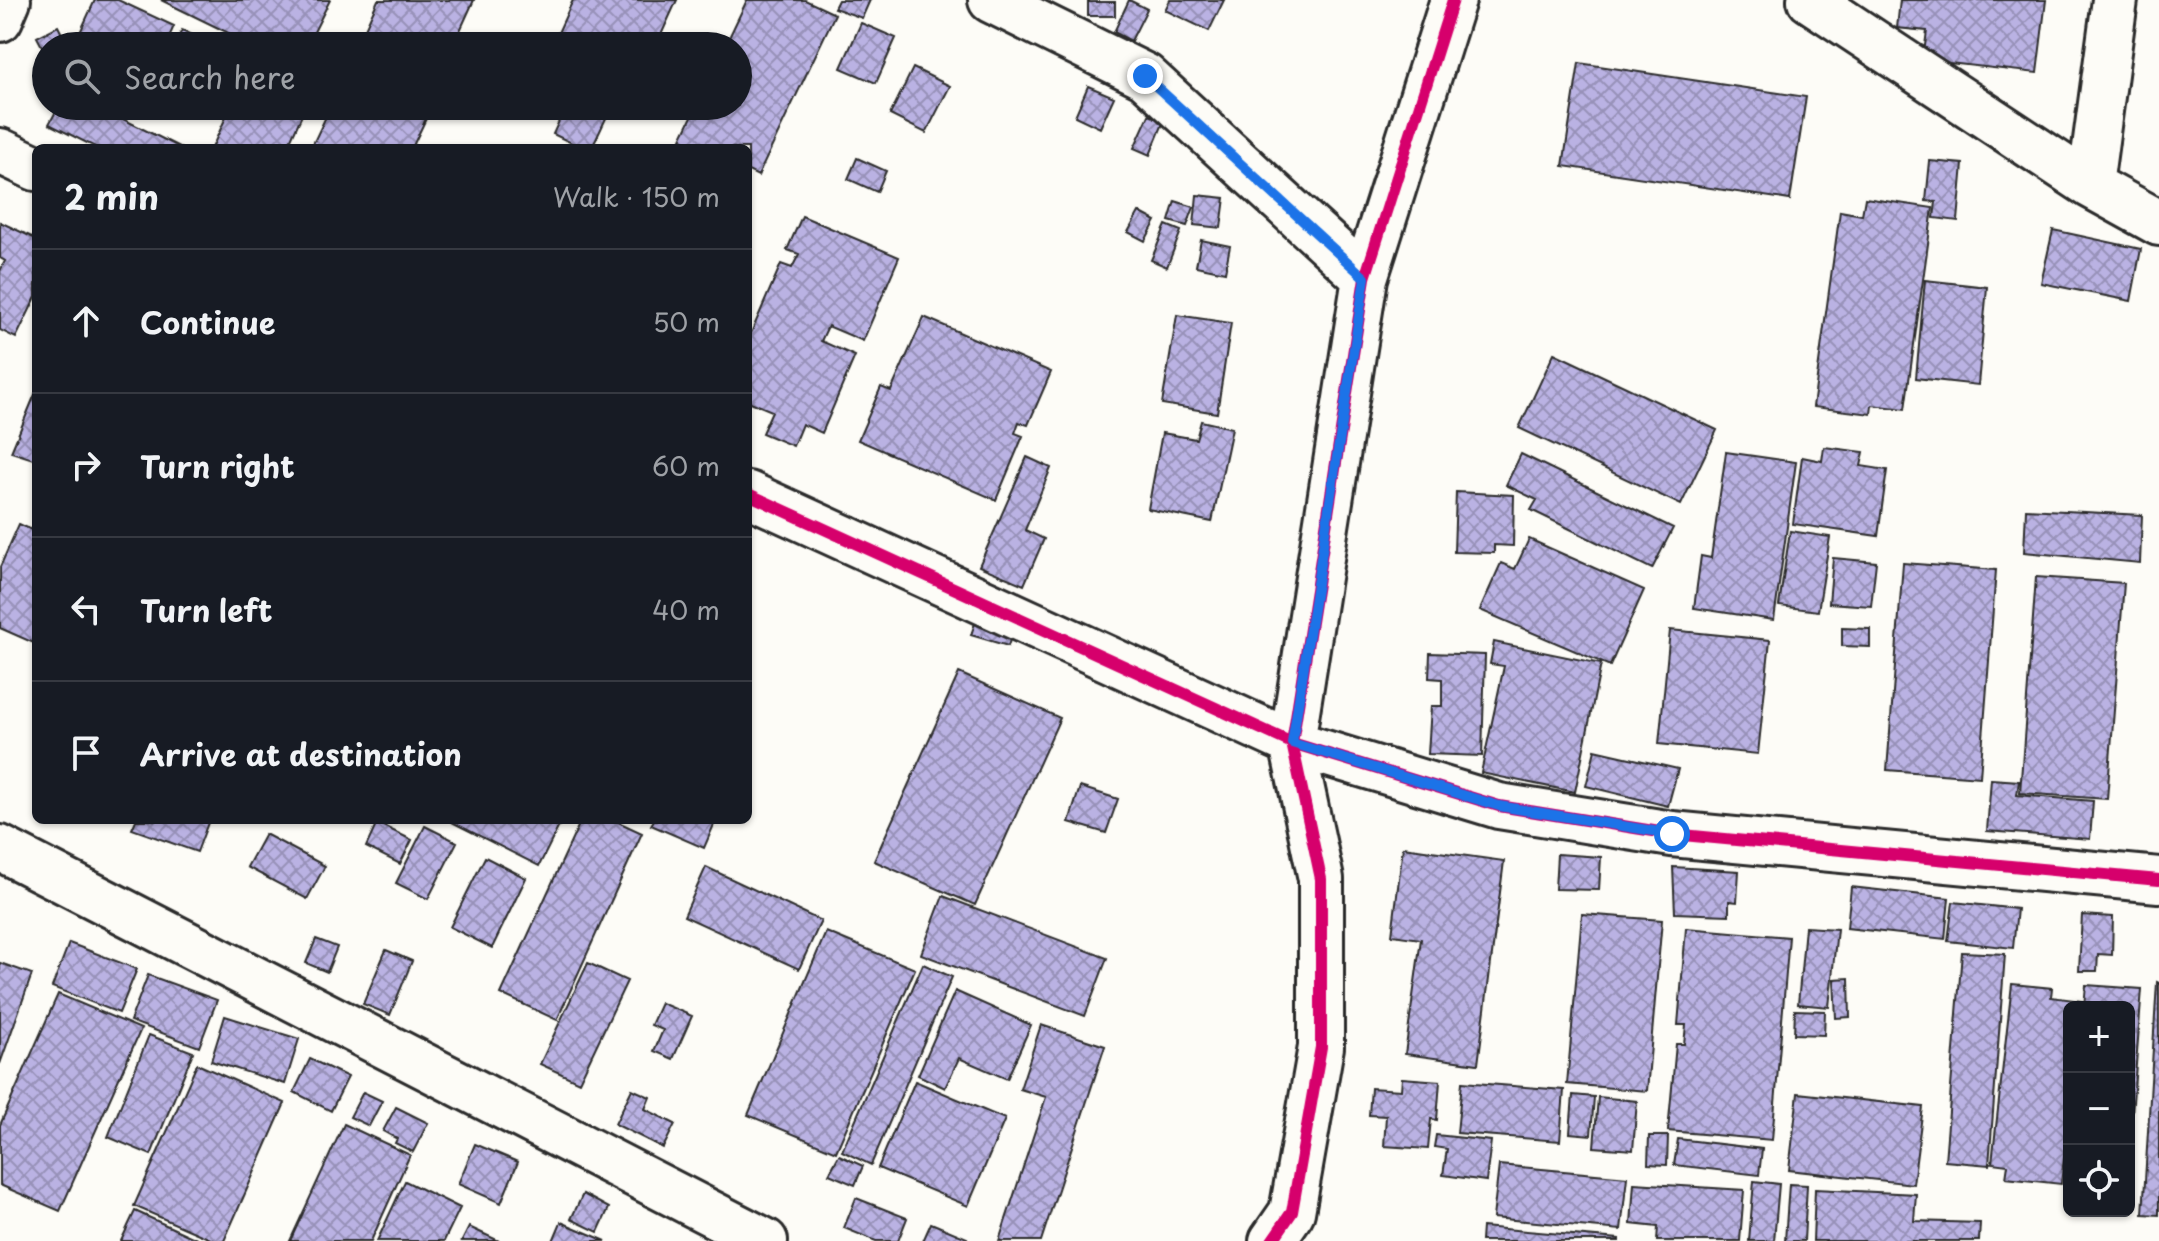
<!DOCTYPE html>
<meta charset="utf-8">
<style>
body{margin:0;font-family:"Playpen Sans",sans-serif;background:#242831;color:#f1f3f6}
.controls{position:absolute;right:24px;bottom:24px;display:grid;overflow:hidden;border-radius:12px;box-shadow:0 2px 6px #0004}
.controls button{width:72px;height:72px;display:grid;place-items:center;padding:0;border:0;border-bottom:2px solid #363941;background:#171b24;color:#f1f3f6;font:40px sans-serif}
.stop{position:absolute;width:24px;height:24px;margin:-18px;border:6px solid #1a73e8;border-radius:50%;background:#fff}
.stop.end{background:#1a73e8;border-color:#fff;box-shadow:0 2px 8px #0008}
.list{margin:0;padding:0;list-style:none}
h2{display:flex;justify-content:space-between;align-items:center;height:104px;margin:0;padding:0 32px;font-size:34px}
h2 small{font-size:26px;font-weight:400;color:#9ea1a6}
.list li{display:grid;grid-template-columns:52px 1fr auto;gap:24px;align-items:center;box-sizing:border-box;height:144px;padding:0 32px;border-top:2px solid #363941}
.list b{display:block;font-size:30px;white-space:nowrap}
.list em{font-size:26px;font-style:normal;color:#9ea1a6}
.icon{flex:none;width:44px;height:44px;fill:none;stroke:currentColor;stroke-width:2;stroke-linecap:round;stroke-linejoin:round}
.map{position:relative;flex:none;width:2159px;height:1241px;overflow:hidden}
.search{position:absolute;background:#171b24;box-shadow:0 2px 6px #0004;left:32px;top:32px;width:720px;height:88px;display:flex;align-items:center;gap:20px;box-sizing:border-box;padding:0 28px;border-radius:44px;color:#9ea1a6;font-size:30px}
.panel{position:absolute;background:#171b24;box-shadow:0 2px 6px #0004;left:32px;top:144px;width:720px;height:680px;border-radius:12px}
.map>svg:first-child{display:block}
.building{fill:url(#building-cross-hatch);stroke:#2b2b2b;stroke-width:2}
.lines{fill:none;stroke-linecap:round;stroke-linejoin:round}
.minor-casing{stroke:#2b2b2b;stroke-width:50}
.minor{stroke:#fdfcf7;stroke-width:44}
.cycleway-casing{stroke:#fdfcf7;stroke-width:17}
.cycleway{stroke:#d6006c;stroke-width:12}
.route{stroke:#1a73e8;stroke-width:10}
</style>
<div class="map">
<svg width="2159" height="1241" viewBox="0 0 2159 1241">
<defs>
<pattern id="building-cross-hatch" width="8" height="8" patternUnits="userSpaceOnUse" patternTransform="scale(2)"><rect width="8" height="8" fill="#bab2e3"/><path d="M0 0l8 8M0 8l8-8" fill="none" stroke="#9791b8"/></pattern>
</defs>
<rect width="100%" height="100%" fill="#fdfcf7"/>
<filter id="ink" filterUnits="userSpaceOnUse"><feTurbulence type="fractalNoise" baseFrequency=".0125" numOctaves="2"/><feDisplacementMap in="SourceGraphic" scale="16" xChannelSelector="R" yChannelSelector="G"/><feConvolveMatrix kernelMatrix="1 2 1 2 8 2 1 2 1" color-interpolation-filters="sRGB"/></filter>
<g filter="url(#ink)">
<!-- building -->
<path class="building" d="M95,0H118L174,26L165,46H92L77,39Z
M161,0H330L307,46H255Z
M378,0H474L453,46H369L359,42Z
M573,0H677L656,46H552Z
M747,0H805L835,14L758,176L748,171V148H699L681,139L697,106H738V46H725Z
M838,0H870L862,18L834,8Z
M1129,0L1147,9L1131,41L1114,32Z
M1170,0H1224L1209,31L1165,10Z
M1900,0H2046L2037,73L1923,60L1927,31L1897,28Z
M1088,2H1115V16H1088Z
M861,23L896,38L876,83L841,68Z
M58,26L68,46H46V54L37,37Z
M182,30L205,41L204,46H174Z
M1579,63L1806,97L1790,200L1563,166Z
M913,68L950,86L926,133L890,115Z
M1088,86L1114,97L1100,128L1075,116Z
M59,106H97L181,148H97L49,124Z
M231,106H306L287,148H212Z
M331,106H432L412,148H311Z
M566,106H591L608,114L592,148H582L553,134Z
M1149,115L1164,121L1150,155L1134,148Z
M857,158L886,171L877,192L848,179Z
M1930,161L1963,164L1958,221L1934,218L1936,202L1926,201Z
M1197,195L1225,198L1221,228L1194,225Z
M1865,198L1933,208L1905,409L1872,405L1871,414L1813,407L1840,211L1862,215Z
M1175,201L1194,207L1187,226L1169,221Z
M1139,212L1156,221L1145,241L1128,232Z
M802,216L899,257L863,341L828,326L821,341L855,356L822,433L802,424L793,446L762,433L772,411L748,401V340L781,264L792,268L799,254L787,250Z
M0,222L36,239V297L16,338L0,330V271L5,261L0,258Z
M1166,225L1181,231L1167,267L1151,260Z
M2053,230L2141,249L2131,301L2041,283Z
M1201,240L1230,246L1225,272L1196,266Z
M1925,280L1987,287L1978,385L1916,378Z
M1177,315L1231,323L1217,413L1162,404Z
M924,317L1051,372L1028,425L1019,422L1015,433L1023,436L996,500L858,440L881,387L891,391Z
M1554,353L1717,430L1681,505L1519,428Z
M36,392V460L11,452Z
M1201,421L1232,428L1212,522L1148,509L1162,433L1196,439Z
M1824,447L1864,452L1861,466L1887,470L1878,536L1793,524L1802,457L1822,461Z
M1726,452L1796,462L1774,620L1694,608L1701,556L1711,558Z
M1521,454L1673,528L1652,569L1531,510L1537,500L1506,485Z
M1027,457L1051,468L1025,530L1044,539L1024,585L979,566Z
M1456,492L1514,495L1513,546L1494,545V553L1454,552Z
M2026,509L2142,515L2140,563L2024,552Z
M19,524L36,532V644L0,628V567Z
M1790,531L1830,537L1818,611L1779,606Z
M1529,539L1644,590L1610,666L1480,610L1501,563L1515,569Z
M1833,558L1876,562L1871,606L1829,603Z
M1903,563L1996,570L1980,777L1887,770Z
M2036,577L2124,583L2107,799L2020,793Z
M976,620L1013,631L1008,646L971,635Z
M1842,628L1870,629V647L1842,646Z
M1670,630L1770,640L1758,754L1659,744Z
M1494,642L1601,664L1575,792L1481,773L1504,666L1490,664Z
M1430,653L1485,655L1482,756L1428,754L1431,706H1442V679L1429,678Z
M959,673L1060,718L975,905L874,861Z
M1595,750L1678,769L1668,806L1586,786Z
M1991,779L2019,781L2017,795L2093,801L2090,839L1987,831Z
M1080,787L1118,799L1106,833L1069,822Z
M136,820H209L197,852L132,829Z
M448,820H562L539,866Z
M581,820H614L642,833L557,1020L501,994Z
M654,820H716L704,848L651,825Z
M377,823L412,840L400,864L366,847Z
M425,826L457,842L428,899L396,883Z
M265,834L325,866L307,899L247,867Z
M1403,847L1504,861L1478,1064L1405,1054L1421,939L1392,935Z
M1557,854L1601,857L1599,890L1555,889Z
M485,857L526,878L492,948L450,927Z
M706,867L821,921L799,969L684,916Z
M1673,867L1739,871L1737,902L1729,901V915L1675,913Z
M1851,887L1949,898L1945,939L1847,928Z
M943,896L1107,958L1085,1016L921,954Z
M1953,902L2017,909L2013,948L1948,941Z
M1582,914L1662,920L1647,1091L1567,1084Z
M2082,915L2113,917L2112,955L2098,954L2097,971H2079Z
M1805,927L1837,929L1829,1007L1798,1004Z
M1686,928L1789,937L1772,1140L1668,1131L1676,1044H1684L1686,1025H1678Z
M826,932L915,969L836,1152L748,1115Z
M316,939L337,947L327,972L306,963Z
M69,943L137,969L119,1013L52,987Z
M386,950L412,961L390,1015L363,1004Z
M1962,952L2005,954L1989,1165L1945,1161Z
M0,963L32,974L0,1064Z
M588,963L627,981L579,1082L540,1064Z
M923,964L952,977L871,1165L842,1151Z
M148,975L217,1000L199,1047L130,1021Z
M1849,978L1850,1017L1836,1018L1834,979Z
M2157,982L2159,983V1215L2143,1214Z
M2012,984L2052,988L2051,997L2082,1001L2081,1007H2069V1113L2061,1184L2006,1178L2008,1165L1992,1163Z
M2086,985L2142,989L2131,1127L2129,1007H2084Z
M955,991L1031,1025L1007,1079L959,1058L945,1088L918,1075Z
M58,994L141,1029L60,1211L0,1185V1125Z
M661,1003L692,1016L673,1059L654,1051L663,1030L651,1025Z
M1795,1010L1825,1011L1824,1035L1794,1034Z
M225,1016L299,1039L285,1084L211,1061Z
M1041,1025L1105,1046L1041,1241H999L1046,1097L1020,1089Z
M149,1035L193,1052L151,1155L108,1137Z
M310,1059L348,1077L331,1111L294,1092Z
M197,1064L285,1103L224,1241H215L134,1206Z
M1402,1078L1440,1081L1437,1120L1431,1119L1428,1149L1384,1146L1386,1116L1369,1115L1371,1088L1401,1090Z
M915,1081L1005,1119L968,1206L878,1168Z
M1462,1082L1564,1090L1560,1141L1457,1133Z
M632,1089L650,1097L645,1109L675,1124L663,1148L615,1124Z
M363,1092L382,1101L369,1126L350,1117Z
M1798,1093L1923,1107L1913,1184L1789,1170Z
M1573,1095L1594,1097L1591,1135L1570,1133Z
M1598,1097L1637,1101L1633,1150L1594,1147Z
M396,1107L428,1123L413,1152L395,1143L397,1139L383,1131Z
M344,1124L410,1155L371,1241H290Z
M1436,1135L1491,1141L1486,1181L1443,1175L1447,1149L1434,1147Z
M1649,1136H1668L1667,1165L1648,1164Z
M1678,1139L1762,1149L1759,1175L1674,1165Z
M475,1144L518,1162L501,1203L458,1184Z
M839,1155L863,1166L855,1185L829,1174Z
M1499,1165L1627,1177L1621,1230L1493,1218Z
M405,1181L460,1208L444,1241H377Z
M1754,1181L1779,1184L1774,1241H1749Z
M1634,1183L1744,1190L1740,1241H1657L1658,1227L1631,1224Z
M1789,1184L1807,1185L1804,1241H1785Z
M1815,1189L1916,1194L1914,1221L1980,1223L1979,1241H1813Z
M583,1194L609,1208L598,1232L571,1219Z
M856,1198L907,1218L898,1241H876L844,1228Z
M135,1211L201,1241H121Z
M561,1222L606,1241H553Z
M931,1223L967,1238L966,1241H923Z
M469,1227L499,1241H462Z
M1482,1227L1619,1239V1241H1481Z"/>
<g class="lines">
<!-- minor casing -->
<g class="minor-casing">
<path id="minor" d="M991,0L1145,76L1365,278
M1810,0L2090,185L2159,223
M0,19L8,0
M0,151L36,168
M2090,185L2115,0
M748,494L1292,743L1499,806L1672,834L2159,880
M0,848L765,1241
M1272,1241L1292,1212L1321,1047V879L1292,743L1365,278L1453,0"/>
</g>
<!-- minor -->
<use href="#minor" class="minor"/>
<!-- cycleway casing -->
<g class="cycleway-casing">
<path id="cycleway" d="M748,494L1292,743L1499,806L1672,834L2159,880
M1272,1241L1292,1212L1321,1047V879L1292,743L1365,278L1453,0"/>
</g>
<!-- cycleway -->
<use href="#cycleway" class="cycleway"/>
</g>
</g>
<g class="lines" filter="url(#ink)">
<!-- route -->
<path class="route" d="M1145,76L1365,278L1292,743L1499,806L1672,834"/>
</g>
</svg>
<div class="controls">
<button>+</button>
<button>−</button>
<button><svg class="icon" aria-label="locate" viewBox="0 0 24 24"><circle cx="12" cy="12" r="6"/><path d="M12 2v4M12 18v4M2 12h4M18 12h4"/></svg></button>
</div>
<div class="stop" style="left:1672px;top:834px"></div>
<div class="stop end" style="left:1145px;top:76px"></div>
<div class="search"><svg class="icon" aria-label="search" viewBox="0 0 24 24"><circle cx="10" cy="10" r="6"/><path d="M15 15l6 6"/></svg>Search here</div>
<section class="panel">
<h2>2 min<small>Walk · 150 m</small></h2>
<ul class="list">
<li><svg class="icon" aria-label="ahead" viewBox="0 0 24 24"><path d="M12 20V5M6 11l6-6 6 6"/></svg><div><b>Continue</b></div><em>50 m</em></li>
<li><svg class="icon" aria-label="right" viewBox="0 0 24 24"><path d="M7 20v-9h11M14 6l5 5-5 5"/></svg><div><b>Turn right</b></div><em>60 m</em></li>
<li><svg class="icon" aria-label="left" viewBox="0 0 24 24"><path d="M17 20v-9H6M10 6l-5 5 5 5"/></svg><div><b>Turn left</b></div><em>40 m</em></li>
<li><svg class="icon" aria-label="arrive" viewBox="0 0 24 24"><path d="M6 21V4h12l-3 4 3 4H6"/></svg><div><b>Arrive at destination</b></div></li>
</ul>
</section>
</div>
